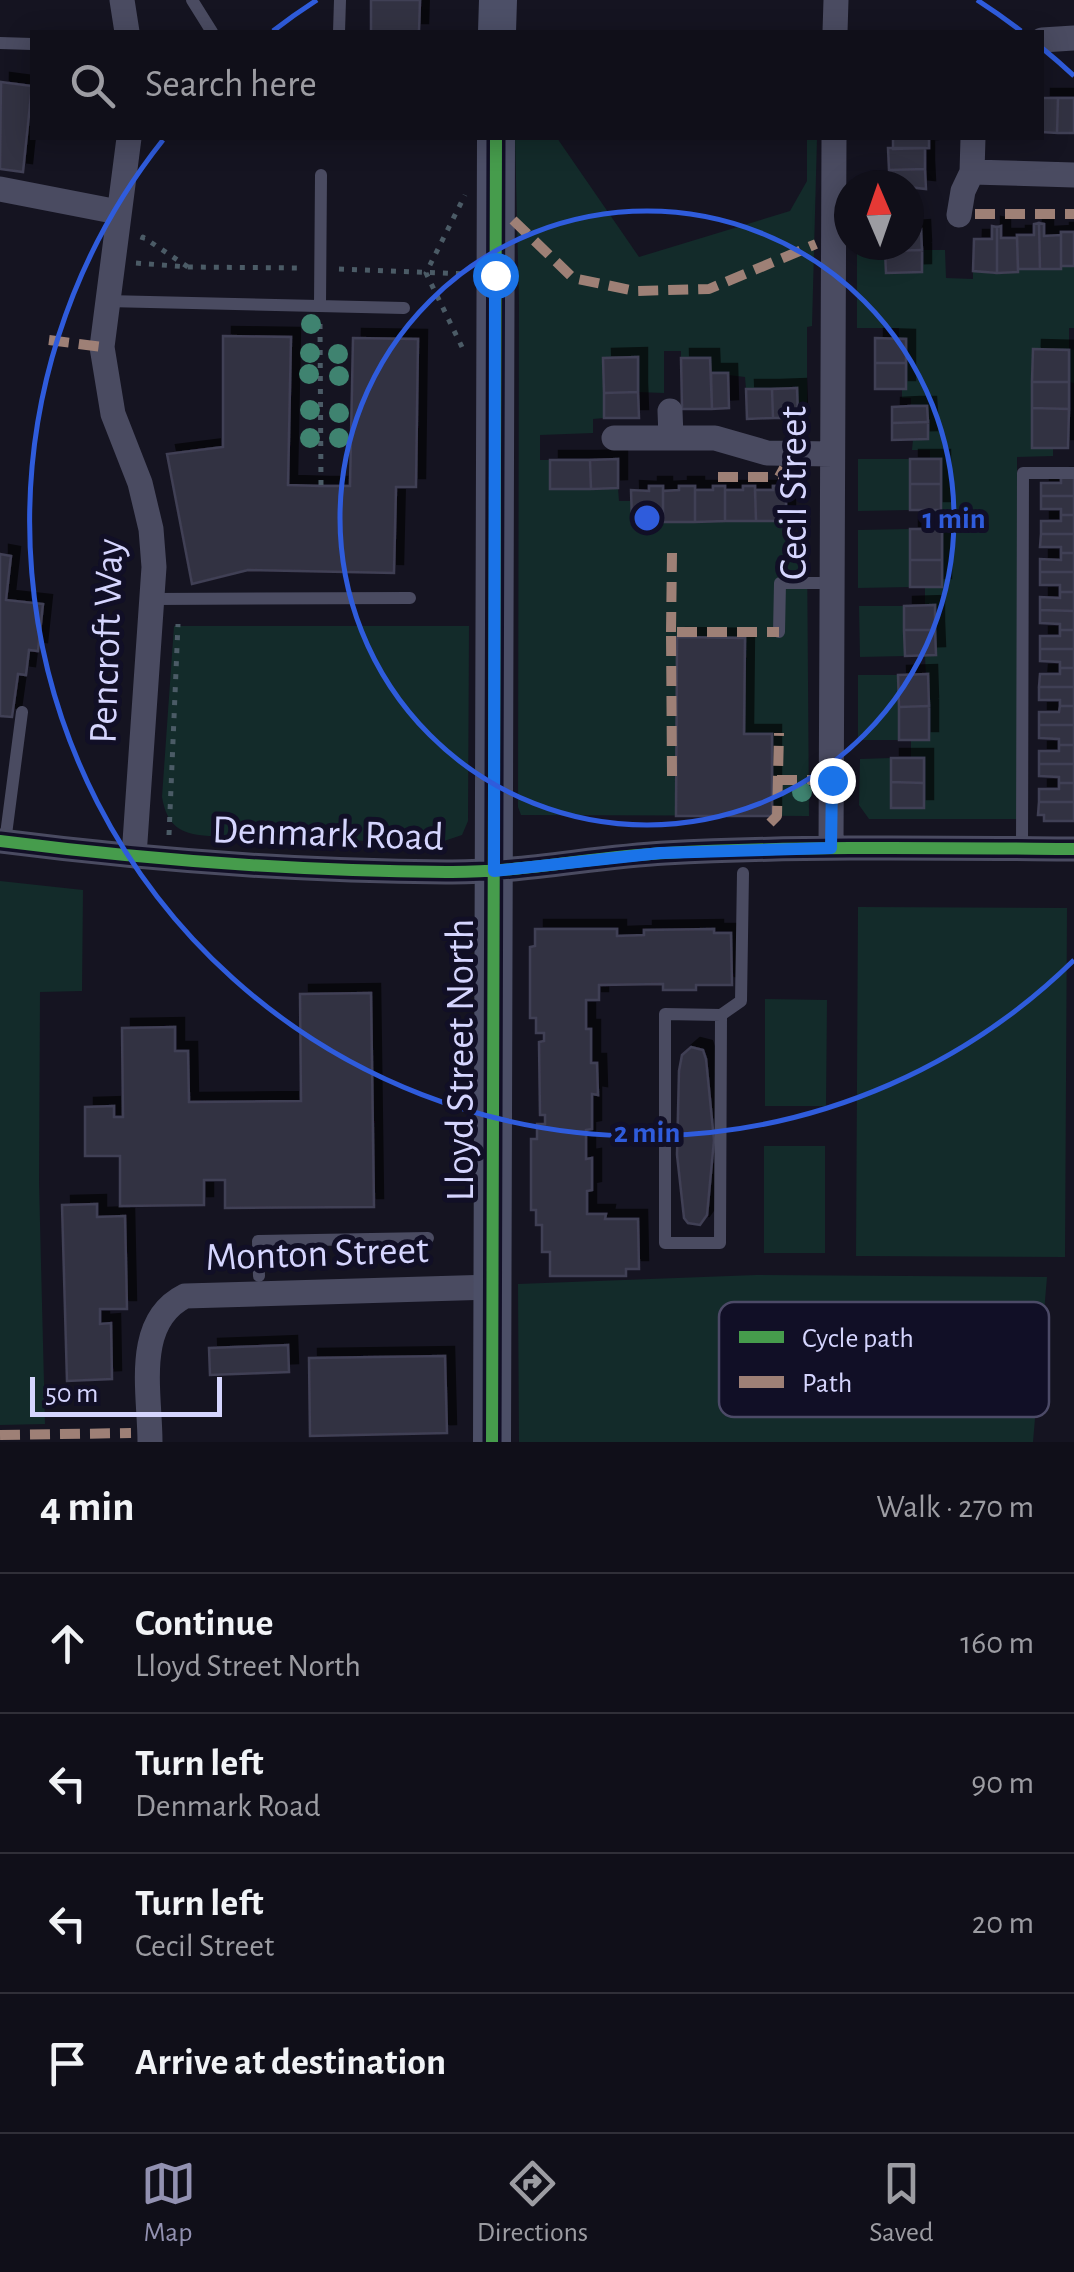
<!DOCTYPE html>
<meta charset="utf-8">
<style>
body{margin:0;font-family:"Alegreya Sans",sans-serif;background:#191822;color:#f1f3f6}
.compass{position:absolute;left:834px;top:170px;width:90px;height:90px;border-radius:50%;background:#100f19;box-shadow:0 5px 25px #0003;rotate:358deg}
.scale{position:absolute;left:30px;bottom:25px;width:192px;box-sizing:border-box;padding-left:10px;border:5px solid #d5d5fe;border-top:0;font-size:28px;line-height:35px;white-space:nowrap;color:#d5d5fe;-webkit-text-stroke:8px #110f26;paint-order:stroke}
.stop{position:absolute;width:30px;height:30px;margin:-22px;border:8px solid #1a73e8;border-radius:50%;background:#fff}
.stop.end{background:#1a73e8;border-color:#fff;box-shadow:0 2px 10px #0008}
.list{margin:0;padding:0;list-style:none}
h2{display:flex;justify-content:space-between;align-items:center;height:130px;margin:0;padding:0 40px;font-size:42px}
h2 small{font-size:32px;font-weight:400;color:#9c9ca2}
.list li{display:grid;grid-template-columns:65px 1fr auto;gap:30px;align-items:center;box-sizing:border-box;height:140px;padding:0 40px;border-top:2px solid #302f38}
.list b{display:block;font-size:38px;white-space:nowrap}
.list p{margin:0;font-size:32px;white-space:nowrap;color:#9c9ca2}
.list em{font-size:32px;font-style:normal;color:#9c9ca2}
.icon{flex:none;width:55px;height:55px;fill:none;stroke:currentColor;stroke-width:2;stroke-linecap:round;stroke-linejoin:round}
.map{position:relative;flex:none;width:1074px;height:1442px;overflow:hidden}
.search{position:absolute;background:#100f19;box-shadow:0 5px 25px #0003;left:30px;right:30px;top:30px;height:110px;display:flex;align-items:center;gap:25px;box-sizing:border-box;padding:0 35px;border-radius:0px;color:#9c9ca2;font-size:38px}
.sheet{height:690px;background:#100f19}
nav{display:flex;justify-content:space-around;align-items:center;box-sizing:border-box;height:140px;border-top:2px solid #302f38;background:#100f19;font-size:28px;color:#9c9ca2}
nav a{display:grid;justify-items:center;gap:5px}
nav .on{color:#9291b1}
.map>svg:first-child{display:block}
.green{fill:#132b2a}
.building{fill:#333243;stroke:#403f54;stroke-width:2.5;filter:url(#shadow)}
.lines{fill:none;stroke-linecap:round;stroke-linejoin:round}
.path{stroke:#4b5b66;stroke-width:5;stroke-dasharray:5 8;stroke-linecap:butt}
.lane{stroke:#4a4b61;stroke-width:12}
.street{stroke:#4a4b61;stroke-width:25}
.secondary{stroke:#4c4f67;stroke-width:38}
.quiet{stroke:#9e8076;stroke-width:10;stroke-dasharray:20 10;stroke-linecap:butt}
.cycleway-casing{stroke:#110f26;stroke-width:19}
.cycleway{stroke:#469c4c;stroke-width:12}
.tree{fill:#3f8370}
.route{stroke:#1a73e8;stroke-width:12}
.ring{fill:none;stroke:#2f5cdc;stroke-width:5}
.labels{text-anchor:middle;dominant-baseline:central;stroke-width:10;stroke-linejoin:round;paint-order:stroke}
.street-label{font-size:40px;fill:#d5d5fe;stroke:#110f26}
.key{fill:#110f26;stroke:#4c4a67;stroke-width:2.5}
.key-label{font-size:28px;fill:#d5d5fe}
.centre{fill:#2f5cdc;stroke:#110f26;stroke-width:5}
.ring-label{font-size:30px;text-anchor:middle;font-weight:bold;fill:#2f5cdc;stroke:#110f26;stroke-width:10;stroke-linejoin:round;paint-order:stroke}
</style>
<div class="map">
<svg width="1074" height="1442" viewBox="0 0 1074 1442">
<defs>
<filter id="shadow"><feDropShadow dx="9" dy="-9" stdDeviation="0" flood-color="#0009"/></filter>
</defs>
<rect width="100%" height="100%" fill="#151421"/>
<!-- green -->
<path class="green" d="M515,138H557L639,257L790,211L807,181V138H817L812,326L807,327V418H798L796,388L746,389L745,377L711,373L710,358H681V351H664V393L638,392L637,357L604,358V418L593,419V433L540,435V460H550V489L618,488L619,501H632L633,522L786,521L787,546H807L809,816L521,815L518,807L519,302Z
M922,250H945L946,278L973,279V271L1017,272L1018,269H1060L1061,266H1074V328H1069V349L1074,350V383L1069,382L1068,350H1033L1032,447L1053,448V456L1017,457L1018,819H869L859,805L860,759L891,758V808H924L911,758V740L929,739L925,656L936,655L935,606H925V587L942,586V530L931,529V510L941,509V460L930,459V450H912L913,440L928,439L927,407L911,406V398H902V389H906V339L899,338V328H857V251H885L887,273L922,272Z
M858,459H910V510L858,511Z
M910,529V587L858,588V530Z
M859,606H904L905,656L860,657Z
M174,626H469L468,821L462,835L438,843L209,836C180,834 167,826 162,797Z
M858,675H898L899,740H858Z
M0,881L83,890L82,991L40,992L39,1182L45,1424L0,1425Z
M858,907L1067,908L1065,1257L856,1256Z
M765,999L827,1000L826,1106H765Z
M764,1146H825V1253H764Z
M756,1275L1047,1277L1033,1442H519L518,1284Z"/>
<!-- building -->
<path class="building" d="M371,0H420L419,32H371Z
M1,82L32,86L23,172L0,169Z
M1042,98H1058L1057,133L1042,132Z
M1058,98H1074V133H1057Z
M893,138H929V148L893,149Z
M888,148H925V169L889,170Z
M925,169L926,189L890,185L889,170Z
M1039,223L1040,269H1018L1017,235H1034V224Z
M1039,223L1044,224V236L1061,235V269H1040Z
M992,226L997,227V273L973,271L974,239H992Z
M1001,226V238H1017L1018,272L997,273V227Z
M921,229L922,250L885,251V245H909V230Z
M1061,232H1074V266H1061Z
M922,250V272L886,273L885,251Z
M223,336L291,337L288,485L321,486H350L353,338L418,339L416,487H396L394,573L248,570L192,584L167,454L223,447Z
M875,338L906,339V363H875Z
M1033,349L1069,350V382H1032Z
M638,357V392L604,393L603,358Z
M681,358H710L712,409H682Z
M875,363H906V389H875Z
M711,373H728L729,408L712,409Z
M1032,382H1069V409L1032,408Z
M797,388L798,418H773L772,389Z
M746,389H772L773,418L747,419Z
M638,392L639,418H604V393Z
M911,406H927L928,422L892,423V407Z
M1032,408L1069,409L1068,448H1032Z
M928,422V439L892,440V423Z
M618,459V488L591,489L590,460Z
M910,459H941V484H910Z
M550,460H590L591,489H550Z
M1061,477H1074V496H1041V483H1061Z
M910,484H941V510H910Z
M649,486H663V522H632L631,490L649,491Z
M679,486H695V522H663V491L679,490Z
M713,486H725V521L695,522V490H713Z
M743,486H755L756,521H725V490H743Z
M773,486H786V521H756L755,490H773Z
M1041,496H1074V515H1061V509H1041Z
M1061,515H1074V534H1041V521H1061Z
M910,529H942V560H910Z
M1041,534H1074V553H1061V547H1040Z
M1061,553H1074V572H1040V559L1061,560Z
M0,554L11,556L6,600L43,604L38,651L29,650L26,675L18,674L12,717L0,716Z
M910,560H942V587H910Z
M1040,572H1074V592H1060V585H1040Z
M1060,592H1074V611L1040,610V597L1060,598Z
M935,605V630H904V606Z
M1040,610L1074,611V630H1060V624L1040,623Z
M904,630H935L936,655L905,656Z
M1060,630H1074V649H1040V636H1060Z
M677,637L745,638L744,734H772V816H676Z
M1040,649H1074V668H1060V662L1040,661Z
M1060,668H1074V687H1039L1040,674H1060Z
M928,674L929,706L899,707L898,675Z
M1039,687H1074V706H1060V700H1039Z
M929,706V740H899V707Z
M1060,706H1074V725H1039V712H1059Z
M1039,725H1074V745H1059V739L1039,738Z
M1059,745H1074V764H1039V751H1059Z
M891,758H924V783L891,782Z
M1039,764H1074V783H1059V777L1039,776Z
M891,782L924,783V808H891Z
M1059,783H1074V802H1039V789H1059Z
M1039,802H1074V821H1044V815H1038Z
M535,929H617V936L644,935V930L714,929V933H731L732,985H696V990H663V984L599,985V1000H586V1029H591V1063H597L598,1095L592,1094V1129L586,1130V1159L592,1158V1190L587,1191V1214H606L605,1219H638L639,1269H626V1276H550V1252H542V1225H536V1210H531V1139H537V1124H545V1115H540L539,1042L544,1041V1033H536V1018H530V947L535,946Z
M371,993L374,1207L225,1208V1180H204V1205L120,1206V1156H85V1107L114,1106V1117H123L122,1028L175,1027V1051H188L189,1102L301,1101L300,994Z
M691,1047L703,1050L706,1059L714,1140L707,1215L700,1225L688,1223L684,1218L677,1155L679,1071L682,1055Z
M97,1204V1217L125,1216L127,1309H100V1324L111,1323L112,1379L67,1381L62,1205Z
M288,1345L289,1372L210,1375L209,1348Z
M445,1356L447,1433L310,1436L309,1358Z"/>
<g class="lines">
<!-- path -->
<path class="path" d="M142,240L143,237L188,267
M136,263L188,267L304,268
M339,269L468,274
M320,324L321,486
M462,347L426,273L465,195
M169,835L178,624"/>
<!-- lane -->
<path class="lane" d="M192,0L212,32
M339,32L340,0
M0,43L32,44
M107,301L404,308
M320,306L321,175
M153,599L410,598
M779,632L780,583H832
M5,842L22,712
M1022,849L1023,473H1074
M721,1015L720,1243H665V1014L721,1015L741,1001L743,873
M259,1276L258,1241L428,1238"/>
<!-- street -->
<path class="street" d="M122,0L127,32
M835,32L836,0
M1042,40L1074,38
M129,138L102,347L113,414L140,483L151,529L154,567L134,856
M972,172L1074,175
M0,189L118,212
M959,215L963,191L972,172L973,138
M670,411L671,437
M614,438H715L767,453L832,454
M0,841C148,860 297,871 446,872C519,873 592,857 665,853C801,846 938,848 1074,849
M831,848L834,138
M150,1442C150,1393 133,1322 185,1296L493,1287"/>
<!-- secondary -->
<path class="secondary" d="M497,32L498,0
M492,1442L496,138"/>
<!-- quiet -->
<path class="quiet" d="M975,214H1074
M513,220L573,278L635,291L709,289L816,244
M49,340L102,347
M718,477H779L784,468
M671,632L672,553
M672,776L671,632H779
M777,780H814
M770,823L777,816L779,733
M0,1435L131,1433"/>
<!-- cycleway casing -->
<g class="cycleway-casing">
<path id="cycleway" d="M0,841C148,860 297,871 446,872C519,873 592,857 665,853C801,846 938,848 1074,849
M492,1442L496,138"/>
</g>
<!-- cycleway -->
<use href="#cycleway" class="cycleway"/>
</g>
<!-- trees -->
<g class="tree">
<circle cx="311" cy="324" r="10"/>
<circle cx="310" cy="353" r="10"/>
<circle cx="338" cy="354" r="10"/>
<circle cx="309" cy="374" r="10"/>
<circle cx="339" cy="376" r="10"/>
<circle cx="310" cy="410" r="10"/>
<circle cx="339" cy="413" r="10"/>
<circle cx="310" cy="438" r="10"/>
<circle cx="339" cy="438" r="10"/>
<circle cx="802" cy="792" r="10"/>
</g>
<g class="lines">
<!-- route -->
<path class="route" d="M495,275L494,871L660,853L831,848L832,780"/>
</g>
<!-- distance rings -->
<g class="ring">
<circle cx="647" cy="518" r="307"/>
<path d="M1074 960A614 614 0 0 1 163 140M273 31A614 614 0 0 1 317 0M977 0A614 614 0 0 1 1021 31M1042 48A614 614 0 0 1 1074 76"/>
</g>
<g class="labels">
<!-- street labels -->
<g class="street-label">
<text transform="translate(794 493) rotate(-90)">Cecil Street</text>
<text transform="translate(107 641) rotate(-88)">Pencroft Way</text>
<text transform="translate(328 834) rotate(2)">Denmark Road</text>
<text transform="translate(461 1060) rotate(-90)">Lloyd Street North</text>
<text transform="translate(317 1254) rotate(-2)">Monton Street</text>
</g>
</g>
<!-- legend -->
<rect x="719" y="1302" width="330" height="115" rx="15" class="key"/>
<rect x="739" y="1331" width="45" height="12" fill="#469c4c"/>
<rect x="739" y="1376" width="45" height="12" fill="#9e8076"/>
<g class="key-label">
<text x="802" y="1347">Cycle path</text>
<text x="802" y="1392">Path</text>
</g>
<circle cx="647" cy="518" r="15" class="centre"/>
<g class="ring-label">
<text x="954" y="528">1 min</text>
<text x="647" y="1142">2 min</text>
</g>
</svg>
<svg class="compass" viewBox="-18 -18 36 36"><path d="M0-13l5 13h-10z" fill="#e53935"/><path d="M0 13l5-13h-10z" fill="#9c9ca2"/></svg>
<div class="scale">50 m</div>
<div class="stop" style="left:495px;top:275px"></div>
<div class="stop end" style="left:832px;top:780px"></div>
<div class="search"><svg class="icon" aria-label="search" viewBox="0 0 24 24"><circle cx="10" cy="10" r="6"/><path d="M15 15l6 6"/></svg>Search here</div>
</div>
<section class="sheet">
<h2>4 min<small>Walk · 270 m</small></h2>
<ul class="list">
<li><svg class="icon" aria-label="ahead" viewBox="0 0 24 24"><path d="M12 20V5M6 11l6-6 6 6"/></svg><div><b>Continue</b><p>Lloyd Street North</p></div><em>160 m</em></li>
<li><svg class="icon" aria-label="left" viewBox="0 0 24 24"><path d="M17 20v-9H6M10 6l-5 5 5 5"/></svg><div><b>Turn left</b><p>Denmark Road</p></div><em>90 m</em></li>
<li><svg class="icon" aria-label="left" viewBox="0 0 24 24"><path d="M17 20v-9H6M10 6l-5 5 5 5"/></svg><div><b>Turn left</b><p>Cecil Street</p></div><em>20 m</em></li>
<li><svg class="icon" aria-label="arrive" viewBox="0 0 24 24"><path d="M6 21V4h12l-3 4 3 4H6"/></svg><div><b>Arrive at destination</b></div></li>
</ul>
</section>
<nav>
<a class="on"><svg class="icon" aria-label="map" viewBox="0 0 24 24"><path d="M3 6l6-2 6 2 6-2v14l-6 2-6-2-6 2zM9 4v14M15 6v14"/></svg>Map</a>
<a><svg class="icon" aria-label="directions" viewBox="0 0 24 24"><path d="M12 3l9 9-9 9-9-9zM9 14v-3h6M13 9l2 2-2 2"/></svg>Directions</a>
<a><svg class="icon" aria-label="saved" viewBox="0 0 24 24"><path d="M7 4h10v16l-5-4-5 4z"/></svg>Saved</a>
</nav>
